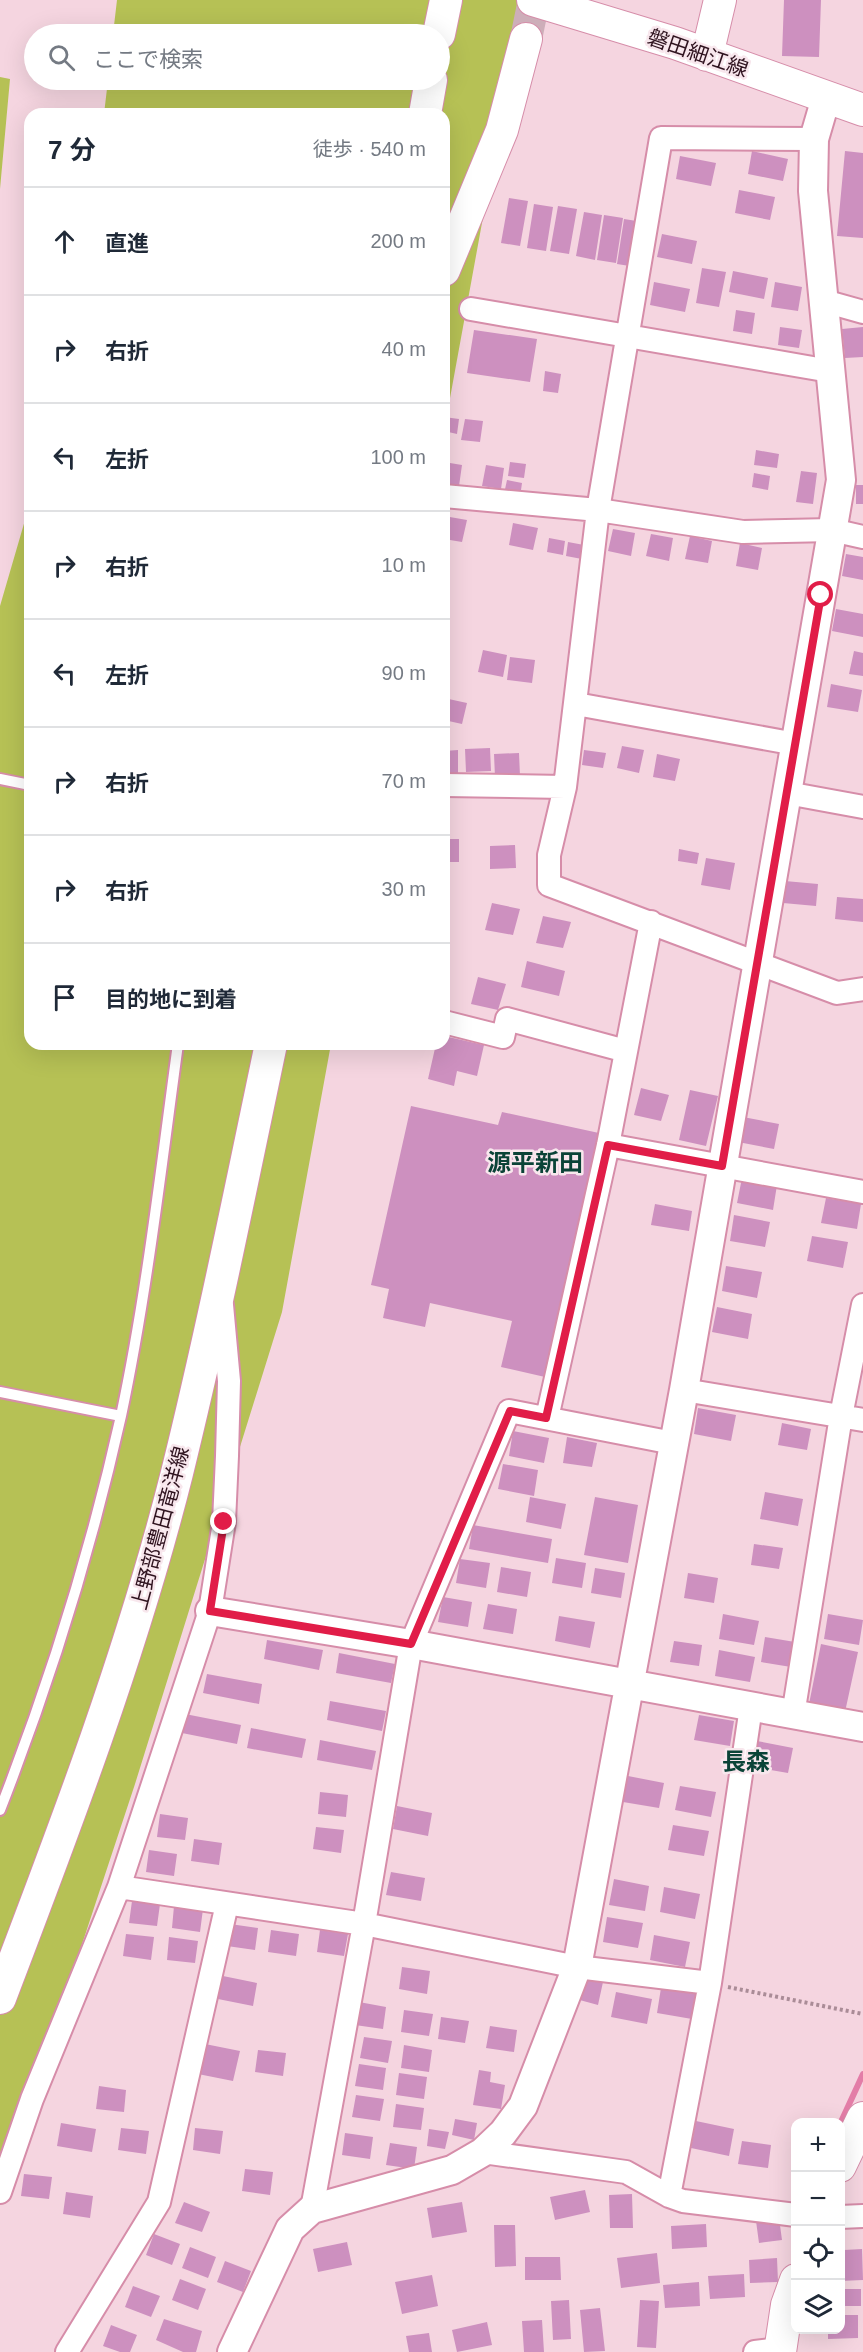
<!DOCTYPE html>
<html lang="ja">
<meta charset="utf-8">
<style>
body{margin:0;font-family:Helvetica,"Noto Sans JP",sans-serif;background:#f2f2f3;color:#1f2937}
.controls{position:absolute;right:18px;bottom:18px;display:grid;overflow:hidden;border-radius:12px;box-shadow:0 6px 24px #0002}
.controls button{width:54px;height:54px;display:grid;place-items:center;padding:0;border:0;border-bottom:2px solid #e0e1e3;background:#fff;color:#1f2937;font:30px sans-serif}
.stop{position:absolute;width:18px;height:18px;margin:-14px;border:4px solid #e11d48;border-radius:50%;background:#fff}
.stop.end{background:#e11d48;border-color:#fff;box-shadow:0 2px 6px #0008}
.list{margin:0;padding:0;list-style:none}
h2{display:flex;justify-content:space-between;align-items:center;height:78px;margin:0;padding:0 24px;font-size:26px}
h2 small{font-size:20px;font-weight:400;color:#747a83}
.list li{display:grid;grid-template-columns:39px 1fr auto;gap:18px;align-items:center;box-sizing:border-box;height:108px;padding:0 24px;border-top:2px solid #e0e1e3}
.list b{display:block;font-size:22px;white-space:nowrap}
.list em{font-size:20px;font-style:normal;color:#747a83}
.icon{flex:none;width:33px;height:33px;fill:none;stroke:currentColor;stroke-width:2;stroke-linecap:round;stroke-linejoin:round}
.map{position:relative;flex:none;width:863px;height:2352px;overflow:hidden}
.search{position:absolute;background:#fff;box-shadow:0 6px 24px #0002;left:24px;top:24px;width:426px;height:66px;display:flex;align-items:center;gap:15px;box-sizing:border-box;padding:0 21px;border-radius:33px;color:#747a83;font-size:22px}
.panel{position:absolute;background:#fff;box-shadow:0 6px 24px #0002;left:24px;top:108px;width:426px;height:942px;border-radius:18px}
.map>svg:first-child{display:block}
.green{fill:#b6c155}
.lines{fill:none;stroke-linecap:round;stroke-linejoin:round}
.stream{stroke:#e37da7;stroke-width:6}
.building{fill:#cd90bf}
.secondary-tunnel{stroke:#cdaeb9;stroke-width:32;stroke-dasharray:32 16;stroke-linecap:butt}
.service-casing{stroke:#d68da9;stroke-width:14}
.minor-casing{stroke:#d68da9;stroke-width:26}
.tertiary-casing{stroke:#d68da9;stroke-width:32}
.secondary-casing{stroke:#d68da9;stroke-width:34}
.path{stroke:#aa8c97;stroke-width:4;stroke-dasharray:3 3;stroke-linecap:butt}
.service{stroke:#fff;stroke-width:10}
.minor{stroke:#fff;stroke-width:22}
.tertiary{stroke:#fff;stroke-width:28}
.secondary{stroke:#fff;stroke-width:32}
.route{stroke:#e11d48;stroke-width:8}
.labels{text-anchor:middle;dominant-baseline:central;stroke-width:5;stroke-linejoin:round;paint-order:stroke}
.street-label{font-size:21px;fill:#2f131f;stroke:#f8e7ed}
.quarter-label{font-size:24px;font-weight:bold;fill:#0a4337;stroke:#f8e7ed}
</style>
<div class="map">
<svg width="863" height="2352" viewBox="0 0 863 2352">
<rect width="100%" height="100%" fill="#f5d5e0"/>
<!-- green -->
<path class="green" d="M117,0H518L486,201L444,431V114H104L108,80H440V34H113Z
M0,77L10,79L0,189Z
M30,503V1044H331L282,1312L135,1784L0,2192V606Z"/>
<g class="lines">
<!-- stream -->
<path class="stream" d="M840,2124L863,2074"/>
</g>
<!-- building -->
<path class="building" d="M784,0H821L819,57L782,56Z
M752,151L788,159L783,181L748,174Z
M845,151L863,153V238L837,236Z
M680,156L716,163L711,186L676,179Z
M739,190L775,197L770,220L735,213Z
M509,198L528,201L520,246L501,243Z
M534,204L553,207L546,251L527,248Z
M558,206L577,209L569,254L550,251Z
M584,212L602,215L595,260L576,256Z
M604,215L623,218L616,263L597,260Z
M624,219L643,222L636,267L617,264Z
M662,234L697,241L692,264L657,257Z
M702,268L726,272L719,307L696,303Z
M733,271L768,278L764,299L729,292Z
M654,282L690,289L685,312L650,305Z
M775,282L802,287L798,311L771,307Z
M736,310L755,313L752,334L733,331Z
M780,327L802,330L799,348L778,345Z
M863,327V357L845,358L842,329Z
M474,330L537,339L530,382L467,373Z
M545,371L561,374L558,393L543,391Z
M444,417L459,419L457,434L444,431Z
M465,419L483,421L480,442L461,440Z
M756,450L779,454L777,468L754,465Z
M444,462L462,465L459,486L444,484Z
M510,462L526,464L524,478L508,476Z
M486,465L504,468L501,489L482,486Z
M801,471L817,473L813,504L796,502Z
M754,473L770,476L768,490L752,487Z
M507,480L522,483L520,497L504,494Z
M856,485H863V504H856Z
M444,516L467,520L462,542L444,539Z
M513,523L538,528L533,550L509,545Z
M613,529L635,533L631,556L608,551Z
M651,534L673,538L669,561L646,556Z
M690,536L712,541L708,563L685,559Z
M549,538L565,541L563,555L547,552Z
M568,542L584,545L582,559L566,556Z
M740,543L762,548L758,570L736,566Z
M846,554L863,557V580L842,576Z
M836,609L863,614V637L832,631Z
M483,650L507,655L503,677L478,672Z
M854,651L863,653V676L849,674Z
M510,657L535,660L532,683L507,680Z
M831,684L862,690L858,712L827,707Z
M444,698L467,703L462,724L444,720Z
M622,746L644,750L639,773L617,768Z
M490,748L491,771L466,772L465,749Z
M458,750V773H444V751Z
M584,750L606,753L603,768L582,765Z
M519,753L520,776L495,777L494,754Z
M657,754L680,759L675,781L653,777Z
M444,839H459V862H444Z
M515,845L516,868L490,869V846Z
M679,849L699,853L697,864L678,861Z
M706,858L735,863L730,890L701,885Z
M785,881L818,884L816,906L783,903Z
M837,897L863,899V922L835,919Z
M492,903L520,909L513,935L485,930Z
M543,916L571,922L563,948L536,943Z
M527,961L565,971L559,996L521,987Z
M478,977L506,984L498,1010L471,1004Z
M444,1036L484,1045L477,1076L457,1071L454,1086L428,1079L436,1044H444Z
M641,1088L669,1095L661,1121L634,1115Z
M690,1090L718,1096L706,1146L679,1140Z
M411,1106L498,1125L502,1112L599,1133L545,1377L501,1367L512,1321L430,1303L425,1327L383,1318L389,1289L371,1285Z
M743,1117L779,1124L774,1149L738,1142Z
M742,1178L777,1185L773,1210L737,1203Z
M826,1198L861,1204L857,1229L821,1223Z
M655,1204L692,1211L689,1231L651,1225Z
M734,1215L770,1222L765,1247L730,1241Z
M812,1236L848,1242L843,1268L807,1261Z
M726,1266L762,1272L757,1298L722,1291Z
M717,1307L752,1314L748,1339L712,1332Z
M698,1408L736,1415L731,1441L694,1434Z
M782,1423L811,1429L807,1450L778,1445Z
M513,1431L549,1438L544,1463L509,1456Z
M567,1437L597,1443L592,1467L563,1463Z
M503,1464L538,1470L534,1496L498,1489Z
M765,1492L803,1499L798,1526L760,1519Z
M530,1497L566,1504L561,1529L526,1522Z
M595,1497L638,1505L628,1563L584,1555Z
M473,1525L552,1539L548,1563L469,1549Z
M754,1544L783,1548L779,1569L751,1565Z
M556,1558L586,1563L582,1588L552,1583Z
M460,1559L490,1563L486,1588L456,1583Z
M501,1567L531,1572L527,1597L497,1592Z
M595,1568L625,1573L621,1598L591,1593Z
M688,1573L718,1578L714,1603L684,1598Z
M443,1597L472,1602L468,1627L438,1622Z
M488,1604L517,1609L513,1634L483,1629Z
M723,1614L759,1621L754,1645L719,1639Z
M828,1614L863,1620L859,1645L824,1639Z
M559,1616L595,1622L590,1648L555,1641Z
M765,1637L795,1642L791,1667L761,1662Z
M267,1640L323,1650L319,1670L264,1659Z
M674,1641L702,1645L699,1666L670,1662Z
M821,1644L858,1652L845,1712L809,1704Z
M719,1650L755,1657L750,1682L715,1676Z
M339,1653L395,1664L391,1683L336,1673Z
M207,1674L262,1684L259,1704L203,1693Z
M330,1701L386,1711L382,1731L327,1720Z
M185,1714L241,1725L237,1744L182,1733Z
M699,1715L734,1721L730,1746L694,1740Z
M251,1728L306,1739L302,1758L247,1748Z
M320,1740L376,1751L372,1770L317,1760Z
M757,1741L793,1748L788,1773L753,1767Z
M628,1776L664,1783L659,1808L623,1802Z
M680,1786L716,1792L711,1817L675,1810Z
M320,1792L348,1795L346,1817L318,1814Z
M397,1806L432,1813L428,1836L393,1829Z
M160,1814L188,1818L185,1840L157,1837Z
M673,1825L709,1831L704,1856L668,1850Z
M316,1827L344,1830L341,1853L313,1849Z
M194,1839L222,1843L219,1865L191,1861Z
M149,1850L177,1854L174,1876L146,1872Z
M391,1872L425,1878L421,1901L386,1895Z
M614,1879L649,1886L645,1911L609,1905Z
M664,1887L700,1894L695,1919L660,1912Z
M132,1901L160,1904L157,1926L129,1923Z
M174,1906L203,1909L200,1932L172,1928Z
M607,1917L643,1923L638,1948L603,1942Z
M230,1924L258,1928L255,1950L227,1946Z
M271,1930L299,1934L296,1956L268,1952Z
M320,1930L348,1934L344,1956L317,1952Z
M126,1934L154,1937L151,1960L123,1956Z
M654,1935L690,1942L685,1967L650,1960Z
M169,1937L198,1941L195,1963L167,1960Z
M402,1967L430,1971L427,1994L399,1989Z
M223,1976L257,1983L253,2006L218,1999Z
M581,1977L603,1982L598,2005L576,1999Z
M661,1988L697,1994L692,2019L657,2013Z
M616,1992L652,1999L647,2024L611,2017Z
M359,2002L386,2007L383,2029L355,2025Z
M404,2010L433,2014L429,2036L401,2032Z
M441,2017L469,2021L465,2043L438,2039Z
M490,2026L517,2030L514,2052L486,2048Z
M364,2037L392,2041L388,2063L360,2058Z
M205,2044L240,2051L233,2081L198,2074Z
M404,2045L432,2050L429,2072L401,2068Z
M258,2050L286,2053L283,2076L255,2072Z
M359,2064L386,2068L383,2090L355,2086Z
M479,2070L491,2072L490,2082L505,2085L501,2109L473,2105Z
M399,2073L427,2077L424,2099L396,2095Z
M99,2086L126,2090L124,2112L96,2109Z
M356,2095L384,2099L380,2121L352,2117Z
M396,2104L424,2108L421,2130L393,2127Z
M455,2119L477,2123L474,2140L452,2135Z
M696,2121L734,2129L729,2156L691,2148Z
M61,2123L96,2129L92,2152L57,2146Z
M121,2128L149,2131L146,2154L118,2150Z
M195,2128L223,2131L220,2154L193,2150Z
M429,2129L449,2132L445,2149L427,2146Z
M345,2133L373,2137L370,2159L342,2155Z
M742,2141L771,2145L768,2168L738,2164Z
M390,2143L417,2147L414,2169L386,2165Z
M245,2169L273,2172L270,2195L242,2191Z
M24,2174L52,2177L49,2199L21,2196Z
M585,2190L590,2212L555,2220L550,2197Z
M66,2192L93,2196L90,2218L63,2214Z
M632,2194L633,2228H610L609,2195Z
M184,2202L210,2212L202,2232L175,2223Z
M462,2202L467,2232L432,2238L427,2208Z
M779,2218L782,2240L759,2243L756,2221Z
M706,2224L707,2247L672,2249L671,2226Z
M494,2225H515L516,2266L495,2267Z
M154,2234L180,2244L172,2265L146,2255Z
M347,2242L352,2265L318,2272L313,2249Z
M190,2247L216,2257L208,2278L182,2268Z
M862,2249L863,2280L840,2281V2260L844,2259V2250Z
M657,2253L660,2283L621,2288L617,2258Z
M525,2257H560L561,2280H525Z
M777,2258L778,2282L750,2283L749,2260Z
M225,2261L251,2271L243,2292L217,2282Z
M744,2274L745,2297L710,2299L708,2276Z
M432,2275L438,2306L402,2314L395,2282Z
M180,2279L206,2289L198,2310L172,2300Z
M699,2282L700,2306L665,2308L663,2285Z
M133,2286L160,2296L151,2317L125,2307Z
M840,2289H861V2306H840Z
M569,2300L571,2339L553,2340L551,2301Z
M640,2300L659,2301L656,2348L637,2347Z
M600,2308L605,2351L584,2352L580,2310Z
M840,2315H858V2338L828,2339V2330H840Z
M164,2319L202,2331L196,2352H183L156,2340Z
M542,2320L544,2352H524L522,2321Z
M487,2322L492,2345L457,2352L452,2330Z
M111,2325L137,2335L130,2352H120L103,2346Z
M429,2333L432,2352H409L406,2336Z"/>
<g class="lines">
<!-- secondary-tunnel -->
<path class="secondary-tunnel" d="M526,39L534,0"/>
<!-- service casing -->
<g class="service-casing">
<path id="service" d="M0,779L30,785
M0,1392L121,1416
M0,1810C50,1682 91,1550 121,1416C147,1293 161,1168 178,1044"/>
</g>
<!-- minor casing -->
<g class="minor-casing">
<path id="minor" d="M814,139L661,138L598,510L565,787L549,855V885L837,993L863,989
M824,301L863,312
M471,309L830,371
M444,496L598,510L743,532L832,530L863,537
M576,704L796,744
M444,785L565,787
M787,793L863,807
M444,1022L503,1037L507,1019L626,1051
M608,1145L863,1192
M684,1390L863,1420
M547,1418L608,1145L651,922
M793,1715L841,1416L863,1305
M119,1887L364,1924L577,1967L710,1983
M483,2152L626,2172L669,2196L683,2201L796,2215
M0,2192L32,2099L119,1887L210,1611L224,1522L227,1456L229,1381L222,1305
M669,2196L710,1983L751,1707
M312,2209L364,1924L411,1644L509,1411L673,1443
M840,2217L863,2216
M67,2352L159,2202L227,1904
M755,2352L780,2349"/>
</g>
<!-- tertiary casing -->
<g class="tertiary-casing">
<path id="tertiary" d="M210,1611L411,1644L863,1727
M232,2352L290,2229L312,2209L452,2170L483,2152L503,2133L523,2106L577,1967L684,1390L841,480L813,191L814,139L826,98"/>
</g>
<!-- secondary casing -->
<g class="secondary-casing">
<path id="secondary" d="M533,0L675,43L863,110
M439,34L446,0
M707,55L720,0
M425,114L431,80
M444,270L502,130L526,39
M0,1998C66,1825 132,1652 177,1473C212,1331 241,1187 271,1044
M840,2166L863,2118
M780,2352L787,2305L796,2280"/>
</g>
<!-- path -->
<path class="path" d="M728,1987L863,2014"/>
<!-- service -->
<use href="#service" class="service"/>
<!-- minor -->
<use href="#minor" class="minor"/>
<!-- tertiary -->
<use href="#tertiary" class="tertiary"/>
<!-- secondary -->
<use href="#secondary" class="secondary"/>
</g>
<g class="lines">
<!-- route -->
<path class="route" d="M224,1522L210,1611L411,1644L510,1411L546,1418L608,1145L722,1166L821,595"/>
</g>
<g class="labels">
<!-- street labels -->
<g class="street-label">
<text transform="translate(698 53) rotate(19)">磐田細江線</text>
<text transform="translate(160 1528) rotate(-75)">上野部豊田竜洋線</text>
</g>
<!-- quarter labels -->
<g class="quarter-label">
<text x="535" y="1162">源平新田</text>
<text x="746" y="1761">長森</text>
</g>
</g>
</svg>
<div class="controls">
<button>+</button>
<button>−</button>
<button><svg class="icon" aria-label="locate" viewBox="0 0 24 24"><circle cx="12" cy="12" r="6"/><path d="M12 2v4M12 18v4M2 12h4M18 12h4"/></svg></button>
<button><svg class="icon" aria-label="layers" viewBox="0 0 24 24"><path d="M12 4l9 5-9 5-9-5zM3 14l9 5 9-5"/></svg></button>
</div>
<div class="stop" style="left:821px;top:595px"></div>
<div class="stop end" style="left:224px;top:1522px"></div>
<div class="search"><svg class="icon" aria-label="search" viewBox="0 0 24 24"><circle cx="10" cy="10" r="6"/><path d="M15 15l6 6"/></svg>ここで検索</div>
<section class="panel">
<h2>7 分<small>徒歩 · 540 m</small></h2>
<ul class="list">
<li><svg class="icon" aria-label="ahead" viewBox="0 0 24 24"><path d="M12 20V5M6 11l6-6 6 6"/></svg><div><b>直進</b></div><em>200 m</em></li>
<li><svg class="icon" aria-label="right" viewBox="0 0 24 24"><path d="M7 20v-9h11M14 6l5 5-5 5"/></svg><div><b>右折</b></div><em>40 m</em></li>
<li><svg class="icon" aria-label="left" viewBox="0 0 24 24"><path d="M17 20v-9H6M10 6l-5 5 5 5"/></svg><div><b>左折</b></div><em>100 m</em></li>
<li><svg class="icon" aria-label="right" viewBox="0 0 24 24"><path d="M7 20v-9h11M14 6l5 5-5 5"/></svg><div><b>右折</b></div><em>10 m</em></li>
<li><svg class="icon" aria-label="left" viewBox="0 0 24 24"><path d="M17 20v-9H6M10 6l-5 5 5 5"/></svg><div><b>左折</b></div><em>90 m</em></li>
<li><svg class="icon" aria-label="right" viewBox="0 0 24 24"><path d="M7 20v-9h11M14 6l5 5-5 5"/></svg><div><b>右折</b></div><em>70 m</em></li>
<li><svg class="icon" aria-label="right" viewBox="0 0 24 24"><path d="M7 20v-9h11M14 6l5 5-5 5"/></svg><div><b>右折</b></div><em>30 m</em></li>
<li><svg class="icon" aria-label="arrive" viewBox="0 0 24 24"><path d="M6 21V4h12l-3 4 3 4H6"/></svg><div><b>目的地に到着</b></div></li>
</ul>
</section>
</div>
